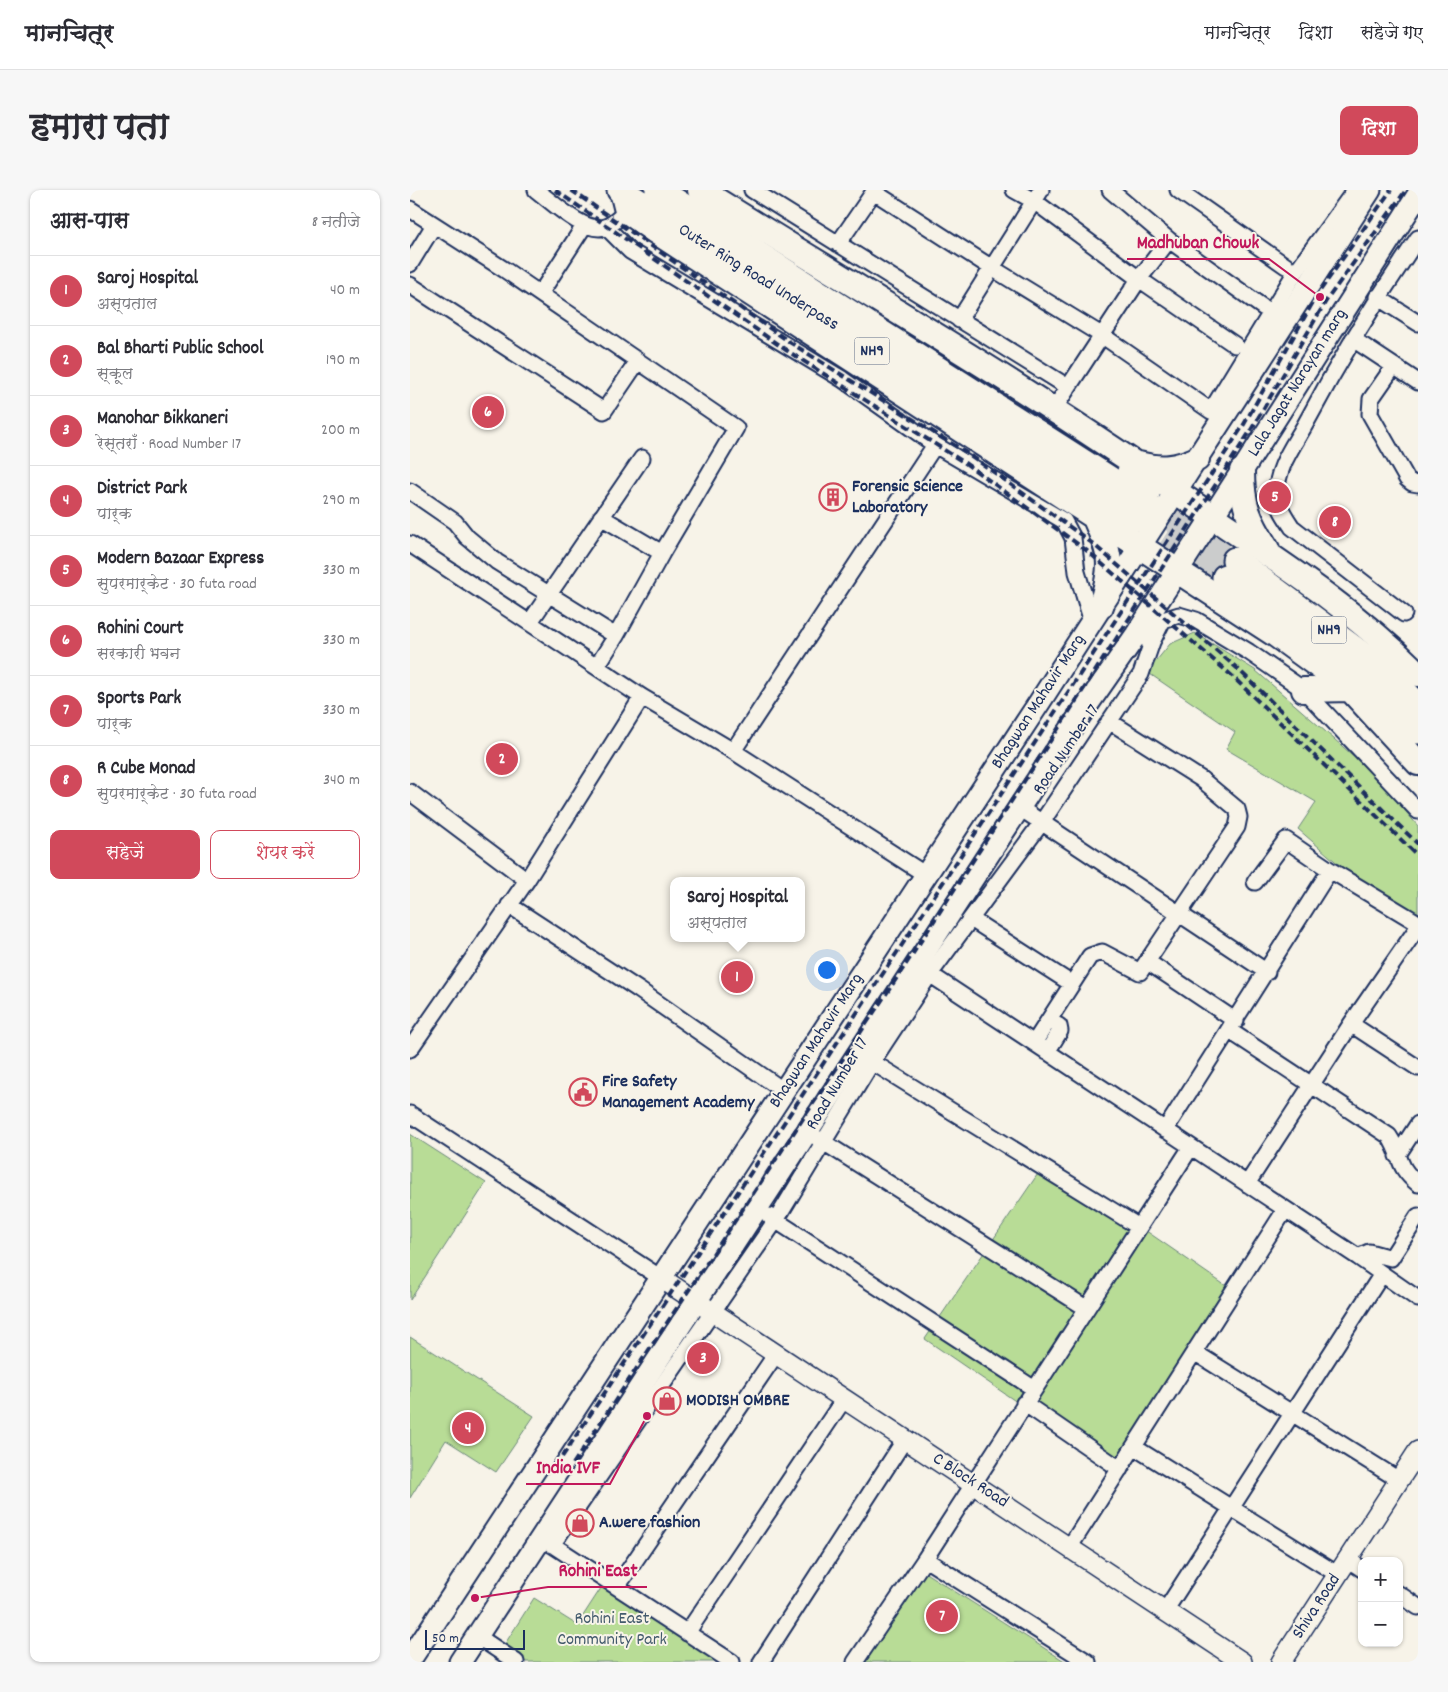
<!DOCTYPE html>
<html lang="hi">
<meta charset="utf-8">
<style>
body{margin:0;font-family:Dekko,"Playpen Sans Deva",sans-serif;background:#f7f7f7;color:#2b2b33}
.controls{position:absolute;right:15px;bottom:15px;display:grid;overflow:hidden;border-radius:10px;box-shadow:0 1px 4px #0004}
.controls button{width:45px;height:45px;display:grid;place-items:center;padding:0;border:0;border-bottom:1px solid #e1e1e2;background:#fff;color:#2b2b33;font:25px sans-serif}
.scale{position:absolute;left:15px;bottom:12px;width:100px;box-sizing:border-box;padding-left:5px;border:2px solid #1b2f5e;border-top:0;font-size:14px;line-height:18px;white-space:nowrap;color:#1b2f5e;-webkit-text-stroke:4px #f7f3e8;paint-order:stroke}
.you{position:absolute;left:416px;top:779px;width:18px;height:18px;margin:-12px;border:4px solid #fff;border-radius:50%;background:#1a73e8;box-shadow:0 0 0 8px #1a73e833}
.badge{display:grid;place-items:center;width:32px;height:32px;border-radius:50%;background:#d1495b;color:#fff;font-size:16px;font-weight:700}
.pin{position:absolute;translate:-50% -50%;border:2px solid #fff;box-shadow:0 1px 5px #0006}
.popup{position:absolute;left:260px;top:687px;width:135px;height:65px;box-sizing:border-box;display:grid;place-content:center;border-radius:10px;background:#fff;filter:drop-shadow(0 1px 4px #0005);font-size:16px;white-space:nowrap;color:#7c7c81}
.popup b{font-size:19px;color:#2b2b33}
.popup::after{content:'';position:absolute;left:50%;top:100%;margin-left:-10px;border:10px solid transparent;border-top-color:#fff}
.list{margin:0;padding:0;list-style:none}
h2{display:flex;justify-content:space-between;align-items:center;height:65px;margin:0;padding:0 20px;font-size:21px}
h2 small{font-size:16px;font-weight:400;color:#7c7c81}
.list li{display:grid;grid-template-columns:32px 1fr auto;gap:15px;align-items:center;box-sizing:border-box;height:70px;padding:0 20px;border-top:1px solid #e1e1e2}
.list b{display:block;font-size:19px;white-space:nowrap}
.list p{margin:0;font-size:16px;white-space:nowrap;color:#7c7c81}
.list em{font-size:16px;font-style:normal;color:#7c7c81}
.actions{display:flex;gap:10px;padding:15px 20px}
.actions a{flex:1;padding:11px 0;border:1px solid #d1495b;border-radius:10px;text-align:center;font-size:18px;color:#d1495b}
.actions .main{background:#d1495b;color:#fff}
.map{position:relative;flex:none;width:1008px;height:1472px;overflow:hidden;border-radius:10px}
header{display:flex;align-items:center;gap:30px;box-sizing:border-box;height:70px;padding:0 25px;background:#fff;border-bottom:1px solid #e1e1e2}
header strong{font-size:24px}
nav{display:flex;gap:28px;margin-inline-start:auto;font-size:18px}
.intro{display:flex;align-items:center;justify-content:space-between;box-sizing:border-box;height:120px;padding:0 30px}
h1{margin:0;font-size:35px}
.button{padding:12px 22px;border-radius:10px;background:#d1495b;color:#fff;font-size:18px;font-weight:700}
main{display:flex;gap:30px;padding:0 30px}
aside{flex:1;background:#fff;border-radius:10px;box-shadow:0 1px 4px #0004}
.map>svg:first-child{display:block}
.green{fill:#b8dc96;stroke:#6a867a}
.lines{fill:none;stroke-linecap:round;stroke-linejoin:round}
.trunk-tunnel{stroke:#cbcccc;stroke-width:25;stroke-dasharray:25 12;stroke-linecap:butt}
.minor-casing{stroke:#1b2f5e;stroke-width:19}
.tertiary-casing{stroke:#1b2f5e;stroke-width:22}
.secondary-casing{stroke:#1b2f5e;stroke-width:25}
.primary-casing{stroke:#1b2f5e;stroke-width:28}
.trunk-casing{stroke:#1b2f5e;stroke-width:29}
.minor{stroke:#f7f3e8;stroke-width:15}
.tertiary{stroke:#f7f3e8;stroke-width:19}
.secondary{stroke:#f7f3e8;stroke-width:21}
.primary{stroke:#f7f3e8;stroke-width:24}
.trunk{stroke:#f7f3e8;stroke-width:25}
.rail{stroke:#1b2f5e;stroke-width:4;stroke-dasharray:8 4;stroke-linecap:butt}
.labels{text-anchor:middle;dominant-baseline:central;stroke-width:4;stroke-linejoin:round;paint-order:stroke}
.shield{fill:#f7f3e8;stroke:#5d6a87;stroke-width:1}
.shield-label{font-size:16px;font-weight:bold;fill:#1b2f5e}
.street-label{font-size:18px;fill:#1b2f5e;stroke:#f7f3e8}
.poi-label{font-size:18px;font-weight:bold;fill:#1b2f5e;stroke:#f7f3e8;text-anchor:start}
.park-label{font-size:18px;fill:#425a6c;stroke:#f7f3e8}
.leader{fill:none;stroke:#c2185b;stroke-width:2}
.callout-dot{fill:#c2185b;stroke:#f7f3e8;stroke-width:2}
.callout-label{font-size:19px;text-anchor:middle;font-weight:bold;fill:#c2185b;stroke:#f7f3e8;stroke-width:4;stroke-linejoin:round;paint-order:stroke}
</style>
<header>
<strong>मानचित्र</strong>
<nav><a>मानचित्र</a><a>दिशा</a><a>सहेजे गए</a></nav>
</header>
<div class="intro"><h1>हमारा पता</h1><a class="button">दिशा</a></div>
<main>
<aside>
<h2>आस-पास<small>8 नतीजे</small></h2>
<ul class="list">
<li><span class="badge">1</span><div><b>Saroj Hospital</b><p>अस्पताल</p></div><em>40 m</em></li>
<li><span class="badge">2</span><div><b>Bal Bharti Public School</b><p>स्कूल</p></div><em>190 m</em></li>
<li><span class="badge">3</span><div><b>Manohar Bikkaneri</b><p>रेस्तराँ · Road Number 17</p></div><em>200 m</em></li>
<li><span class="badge">4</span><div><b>District Park</b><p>पार्क</p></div><em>290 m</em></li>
<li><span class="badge">5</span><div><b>Modern Bazaar Express</b><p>सुपरमार्केट · 30 futa road</p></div><em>330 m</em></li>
<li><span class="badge">6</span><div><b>Rohini Court</b><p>सरकारी भवन</p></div><em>330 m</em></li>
<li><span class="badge">7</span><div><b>Sports Park</b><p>पार्क</p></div><em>330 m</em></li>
<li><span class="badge">8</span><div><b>R Cube Monad</b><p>सुपरमार्केट · 30 futa road</p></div><em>340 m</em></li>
</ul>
<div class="actions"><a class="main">सहेजें</a><a>शेयर करें</a></div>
</aside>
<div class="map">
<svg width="1008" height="1472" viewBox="0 0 1008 1472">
<rect width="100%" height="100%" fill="#f7f3e8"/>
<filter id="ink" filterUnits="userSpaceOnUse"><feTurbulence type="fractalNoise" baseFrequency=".02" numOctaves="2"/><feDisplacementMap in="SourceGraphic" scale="10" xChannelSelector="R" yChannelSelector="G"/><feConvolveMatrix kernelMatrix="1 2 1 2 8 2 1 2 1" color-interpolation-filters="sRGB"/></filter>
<g filter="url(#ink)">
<!-- green -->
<path class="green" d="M785,443L845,480L964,584L1008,636V726L940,684L888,639L906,612L816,559L825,542L737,482L760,454Z
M0,944L76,993L0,1110Z
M636,972L819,1098L703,1278L515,1149Z
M0,1147L124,1226L86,1282L36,1250L0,1308Z
M511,1380L656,1472H452Z
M193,1395L310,1472H116L93,1457L124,1408L167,1435Z"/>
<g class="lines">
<!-- trunk-tunnel -->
<path class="trunk-tunnel" d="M731,309L825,370
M723,327L815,387"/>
<!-- minor casing -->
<g class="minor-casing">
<path id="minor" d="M126,0C142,12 175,44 195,37C203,35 211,26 217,21
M342,0L658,197
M604,0L624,11L729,89L825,155
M700,0L759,50L854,118
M768,0L876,76
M464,2L582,78L693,146L801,221L814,227
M0,19L95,80L326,238L252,363L191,327
M196,37L220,61L432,189L525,255L654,331L663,348L667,382L682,432
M428,54L465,0
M0,74L24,35
M0,95L194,221L228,171
M130,104L174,36
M967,107L1008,133
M549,130L631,0
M943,149L1008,192
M984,176L961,209L960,224L997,289L1002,293L1008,294
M644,219L729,89L759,50
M801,221L885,83L945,0
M0,301L45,332L57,347L87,372L206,446L252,363
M0,354L232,507L323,561L516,685
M994,424L882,337C876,328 868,317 867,306C865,279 884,255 896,233C930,169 967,108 1008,48
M120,432L232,268
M734,448L742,452L753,430L769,425L786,430L839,462L894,500L1008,621
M187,476L206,446
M323,561L525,255
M0,602L117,690
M610,618L857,782
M845,692L876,650L920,680L1008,733
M99,715L229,800L374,901
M561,729L662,794
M738,772L826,831
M512,779L948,1067L1008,1109
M941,834L1008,878
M820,841L979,946C993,967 985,975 1008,994
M624,853L680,766L692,762L730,782L827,637L829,627L827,619L791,589L699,531
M0,859L117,690L232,507
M637,862L650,841L649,836L639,831
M454,867L729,1037
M0,924L251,1088
M755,940L920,680
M407,948L676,1118
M987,966L1008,934
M837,994L941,834L1008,737
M359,1026L623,1198
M948,1067L959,1062L981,1068L1008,1026
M784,1162L989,1290
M614,1213L710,1279
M724,1257L927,1384
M135,1350L322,1472
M142,1355L368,1027L462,872L520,784L632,632L731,484L742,452
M659,1358L875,1020
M515,1369L678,1472
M937,1369L952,1379
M207,1397L366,1164
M989,1404L1008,1417
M755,1421L972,1084
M277,1443L434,1209
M67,1446L106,1472
M351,1472L495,1249
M445,1472L515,1369L781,957"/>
</g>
<!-- tertiary casing -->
<g class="tertiary-casing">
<path id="tertiary" d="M251,1088L832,1472
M871,1472L1008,1261"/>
</g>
<!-- secondary casing -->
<g class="secondary-casing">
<path id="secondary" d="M0,1470L629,513L960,0
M50,1472L664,534L726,445L832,281L1008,5"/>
</g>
<!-- primary casing -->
<g class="primary-casing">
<path id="primary" d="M290,0C449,99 611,194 765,301C848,359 936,411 1008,484
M212,1L217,21L245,41L866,445L940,499L1008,573
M729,274C752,280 766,278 787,269
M832,281C832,315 839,330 857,359
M684,326C702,368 703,372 691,416
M690,328L717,333C730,328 737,310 739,297L733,288L720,279
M894,500L940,499"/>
</g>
<!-- trunk casing -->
<g class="trunk-casing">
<path id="trunk" d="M210,0L713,320
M248,0L723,304
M825,370L966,475L1008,515
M815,387L954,487L1008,541"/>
</g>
<!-- minor -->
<use href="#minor" class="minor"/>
<!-- tertiary -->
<use href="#tertiary" class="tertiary"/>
<!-- secondary -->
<use href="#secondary" class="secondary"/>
<!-- primary -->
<use href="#primary" class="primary"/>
<!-- trunk -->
<use href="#trunk" class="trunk"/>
<!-- rail -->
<path class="rail" d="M145,0L376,160L555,273L676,360L821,485L1008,666
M161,0L381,153L560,265L682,353L828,479L1008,654
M152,1267L486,764L833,236L907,105L981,0
M163,1274L498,771L841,240L916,111L996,0"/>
</g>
</g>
<!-- icons -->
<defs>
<g id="building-ring" transform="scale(1.4375)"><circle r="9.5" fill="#f7f3e8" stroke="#d1495b" stroke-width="1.5"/><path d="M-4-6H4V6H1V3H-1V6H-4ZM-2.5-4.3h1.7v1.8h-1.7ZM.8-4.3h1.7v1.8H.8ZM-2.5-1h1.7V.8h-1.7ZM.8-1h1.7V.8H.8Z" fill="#d1495b"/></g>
<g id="civic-ring" transform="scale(1.4375)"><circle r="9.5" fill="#f7f3e8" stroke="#d1495b" stroke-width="1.5"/><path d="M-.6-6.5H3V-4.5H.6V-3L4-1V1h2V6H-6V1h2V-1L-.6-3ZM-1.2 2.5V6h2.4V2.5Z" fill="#d1495b"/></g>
<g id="shop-ring" transform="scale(1.4375)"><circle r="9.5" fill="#f7f3e8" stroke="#d1495b" stroke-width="1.5"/><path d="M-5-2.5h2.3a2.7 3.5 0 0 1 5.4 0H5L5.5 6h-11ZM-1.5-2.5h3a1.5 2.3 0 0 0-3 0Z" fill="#d1495b"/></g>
</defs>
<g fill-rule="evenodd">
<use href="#building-ring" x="423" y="307"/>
<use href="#civic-ring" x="173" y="902"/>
<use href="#shop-ring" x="257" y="1211"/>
<use href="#shop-ring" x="170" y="1333"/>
</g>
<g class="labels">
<!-- shield labels -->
<g class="shield">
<rect x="444.5" y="147.5" width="35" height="27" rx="4"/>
<rect x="901.5" y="426.5" width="35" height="27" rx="4"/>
</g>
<g class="shield-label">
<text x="462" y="161">NH9</text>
<text x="919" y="440">NH9</text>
</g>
<!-- street labels -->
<g class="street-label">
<text transform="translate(348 88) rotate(32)">Outer Ring Road Underpass</text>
<text transform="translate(888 193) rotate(-58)">Lala Jagat Narayan marg</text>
<text transform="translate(629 512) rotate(-57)">Bhagwan Mahavir Marg</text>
<text transform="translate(657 560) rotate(-56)">Road Number 17</text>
<text transform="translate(407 851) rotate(-57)">Bhagwan Mahavir Marg</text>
<text transform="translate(428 894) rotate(-59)">Road Number 17</text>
<text transform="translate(560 1291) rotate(33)">C Block Road</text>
<text transform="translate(907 1417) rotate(-57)">Shiva Road</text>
</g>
<!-- poi labels -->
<g class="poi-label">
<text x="442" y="297">Forensic Science<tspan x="442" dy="21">Laboratory</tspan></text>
<text x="192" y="892">Fire Safety<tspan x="192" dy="21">Management Academy</tspan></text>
<text x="276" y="1211">MODISH OMBRE</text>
<text x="189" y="1333">A.were fashion</text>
</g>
<!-- park labels -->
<g class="park-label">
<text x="202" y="1429">Rohini East<tspan x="202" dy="21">Community Park</tspan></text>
</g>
</g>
<!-- callouts -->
<path class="leader" d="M910 107L859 69H717M237 1226L200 1294H116M65 1408L138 1397H237"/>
<g class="callout-dot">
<circle cx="910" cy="107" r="5"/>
<circle cx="237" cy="1226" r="5"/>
<circle cx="65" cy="1408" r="5"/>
</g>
<g class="callout-label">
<text x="788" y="58">Madhuban Chowk</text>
<text x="158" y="1283">India IVF</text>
<text x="188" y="1386">Rohini East</text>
</g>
</svg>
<div class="controls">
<button>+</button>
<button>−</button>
</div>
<div class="scale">50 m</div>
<div class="you"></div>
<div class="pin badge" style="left:327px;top:787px">1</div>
<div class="popup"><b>Saroj Hospital</b>अस्पताल</div>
<div class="pin badge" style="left:92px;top:569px">2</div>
<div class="pin badge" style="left:293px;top:1168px">3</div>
<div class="pin badge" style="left:58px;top:1238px">4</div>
<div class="pin badge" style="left:865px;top:307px">5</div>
<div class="pin badge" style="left:78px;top:222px">6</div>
<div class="pin badge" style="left:532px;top:1426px">7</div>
<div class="pin badge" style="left:925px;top:332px">8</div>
</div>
</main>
